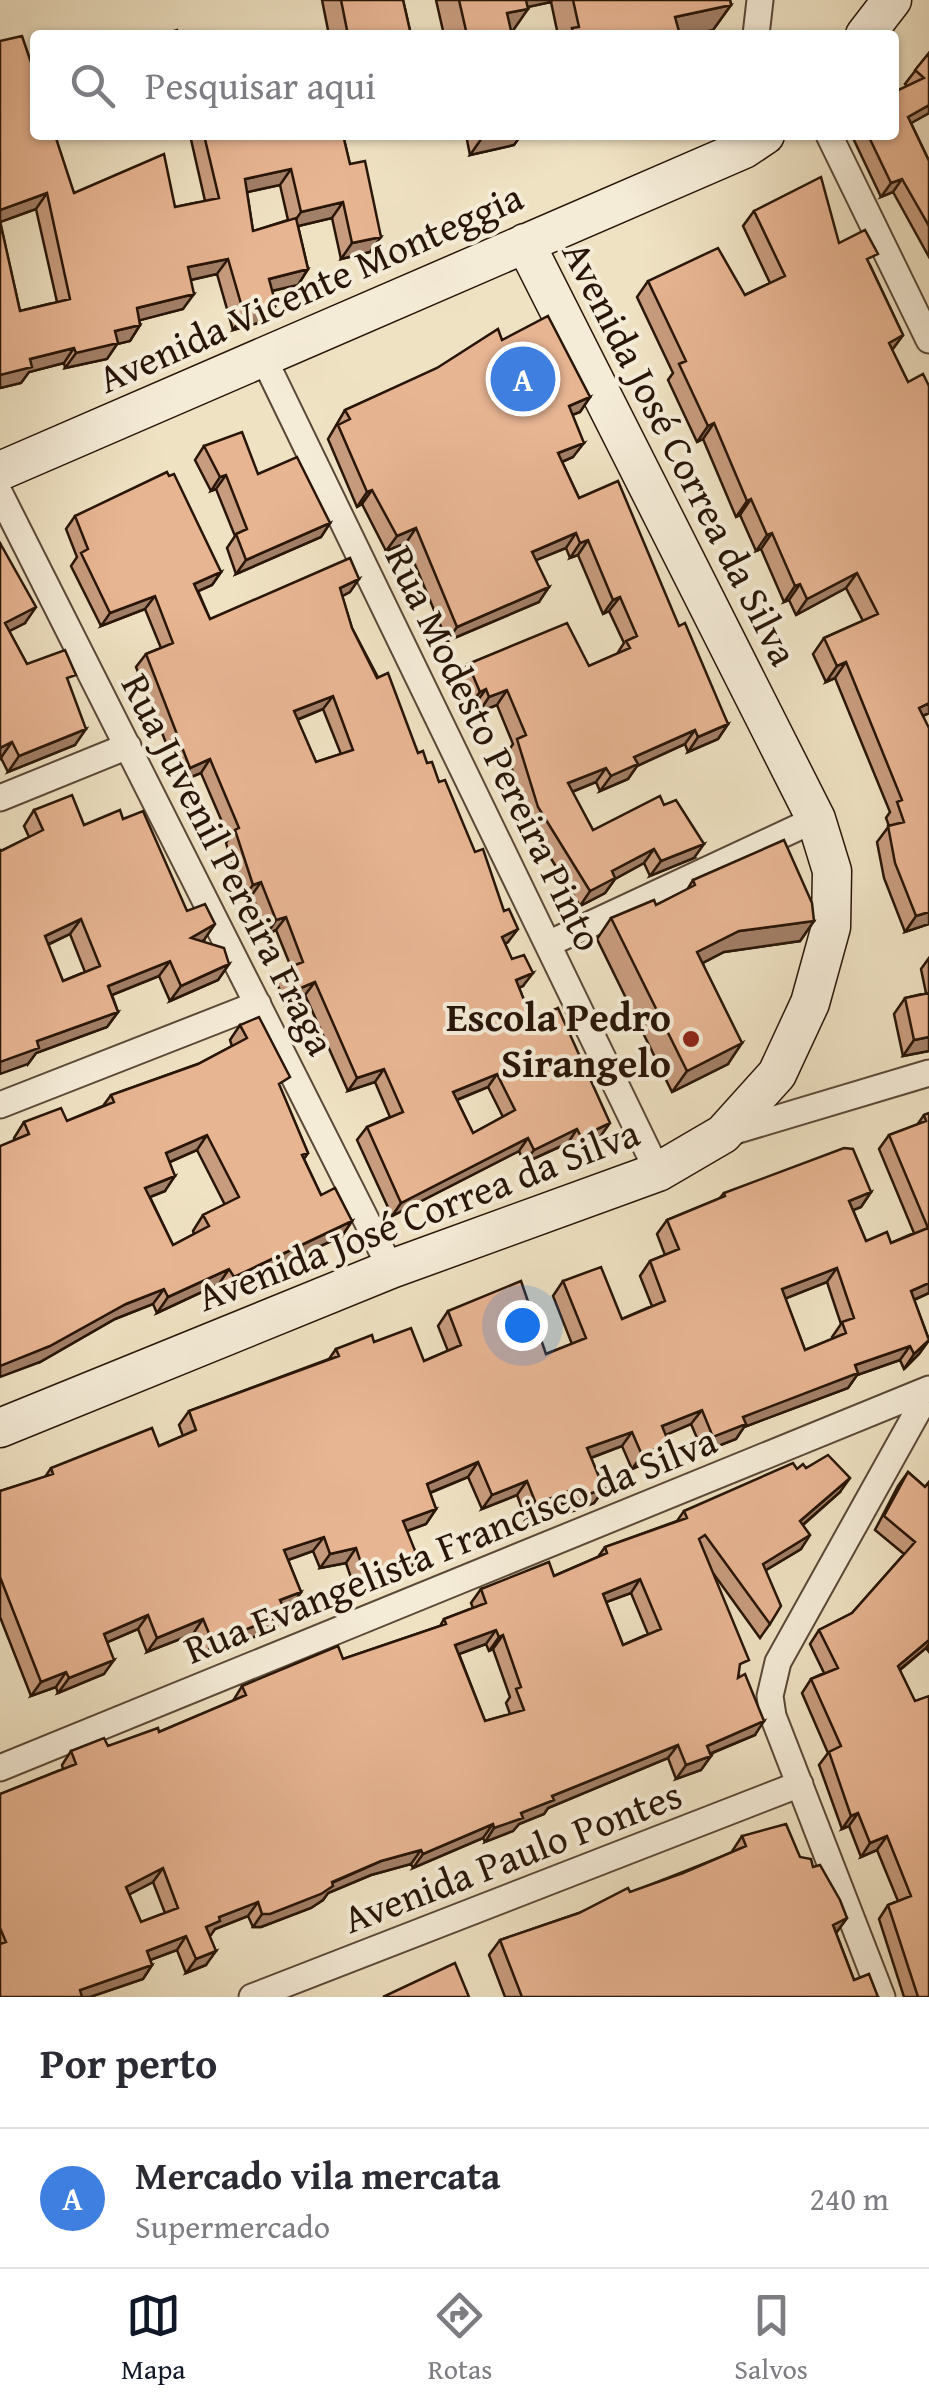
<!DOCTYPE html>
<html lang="pt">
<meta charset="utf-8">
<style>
body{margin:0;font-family:"Gentium Book Plus",serif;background:#f2f2f3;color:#2b2b33}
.you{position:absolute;left:522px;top:1325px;width:35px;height:35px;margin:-25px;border:8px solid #fff;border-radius:50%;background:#1a73e8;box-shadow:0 0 0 15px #1a73e833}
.badge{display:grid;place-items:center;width:65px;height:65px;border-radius:50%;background:#111827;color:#fff;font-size:32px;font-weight:700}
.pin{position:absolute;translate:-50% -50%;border:5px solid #fff;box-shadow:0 2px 10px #0006}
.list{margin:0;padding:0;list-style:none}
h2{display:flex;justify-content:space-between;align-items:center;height:130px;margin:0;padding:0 40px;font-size:42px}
h2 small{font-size:32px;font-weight:400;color:#7c7c81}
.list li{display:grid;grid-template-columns:65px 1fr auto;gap:30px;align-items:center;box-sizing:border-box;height:140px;padding:0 40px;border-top:2px solid #e1e1e2}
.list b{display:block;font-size:38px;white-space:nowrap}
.list p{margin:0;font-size:32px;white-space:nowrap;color:#7c7c81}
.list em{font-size:32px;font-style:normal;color:#7c7c81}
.icon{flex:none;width:55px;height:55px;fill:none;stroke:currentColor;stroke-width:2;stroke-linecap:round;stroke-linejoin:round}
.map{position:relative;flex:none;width:929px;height:1997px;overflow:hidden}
.search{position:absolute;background:#fff;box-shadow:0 2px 8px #0004;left:30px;right:30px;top:30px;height:110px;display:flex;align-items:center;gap:25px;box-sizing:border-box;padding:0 35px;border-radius:10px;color:#7c7c81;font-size:38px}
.sheet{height:270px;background:#fff}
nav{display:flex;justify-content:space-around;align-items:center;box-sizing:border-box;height:140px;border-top:2px solid #e1e1e2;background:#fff;font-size:28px;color:#7c7c81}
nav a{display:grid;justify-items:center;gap:5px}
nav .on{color:#111827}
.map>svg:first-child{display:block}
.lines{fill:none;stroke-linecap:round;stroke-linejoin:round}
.street-casing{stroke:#5a4837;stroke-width:29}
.secondary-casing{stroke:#281508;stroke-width:41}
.street{stroke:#f5ecd8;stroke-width:25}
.secondary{stroke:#f5ecd8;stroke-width:38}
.wall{fill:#c89c7e;stroke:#281508;stroke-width:2.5;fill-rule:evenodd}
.shaded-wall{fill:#a27f67;stroke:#281508;stroke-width:2.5}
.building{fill:#e8b593;stroke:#281508;stroke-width:2.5;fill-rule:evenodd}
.poi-dot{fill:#8f2418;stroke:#f5ecd8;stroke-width:4}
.labels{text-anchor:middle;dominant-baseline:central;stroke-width:8;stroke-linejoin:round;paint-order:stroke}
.street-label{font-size:40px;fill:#281508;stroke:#f5ecd8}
.poi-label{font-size:40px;font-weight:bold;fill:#281508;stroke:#f5ecd8;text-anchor:end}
</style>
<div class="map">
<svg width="929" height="1997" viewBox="0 0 929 1997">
<rect width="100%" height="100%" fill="#efe2c3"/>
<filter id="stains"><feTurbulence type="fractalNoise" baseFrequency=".002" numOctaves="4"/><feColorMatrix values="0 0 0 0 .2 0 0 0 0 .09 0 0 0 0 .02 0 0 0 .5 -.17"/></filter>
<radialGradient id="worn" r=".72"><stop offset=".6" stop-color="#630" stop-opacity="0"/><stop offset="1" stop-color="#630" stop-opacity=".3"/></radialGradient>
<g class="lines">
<!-- street casing -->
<g class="street-casing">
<path id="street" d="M756,35L760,0
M829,135L929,340
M263,357L658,1172
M0,494L391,1269
M0,798L128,746
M548,944L816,819
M0,1105L258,1004
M728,1133L929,1073
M0,1768L929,1389
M252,1997L800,1784
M882,1997L773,1716L770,1696L778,1662L929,1391"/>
</g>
<!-- secondary casing -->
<g class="secondary-casing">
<path id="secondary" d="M865,35L892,0
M0,471L744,149L765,135
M0,1428L391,1269L658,1172L723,1134L777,1074L810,1003L831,927L832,871L816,819L525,243"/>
</g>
<!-- street -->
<use href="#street" class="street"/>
<!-- secondary -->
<use href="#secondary" class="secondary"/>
</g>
<!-- wall -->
<path class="wall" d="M322,0H403L411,35H329Z
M436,0H730L731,5L713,30L691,35H558L551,2L527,7L511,32L512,35H444Z
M0,41L74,193L175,207L205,201L190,135H343L370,252L341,259L332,218L298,226L308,269L298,285L272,291L276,305L265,321L233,330L217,274L191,280L183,309L139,320L140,325L130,341L117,344L107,359L65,368L64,363L29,372L21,383L0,388ZM280,185L288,220L253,231L247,192ZM36,209L57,302L20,311L0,222Z
M929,53V113L911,123L929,161V257L893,192L881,197L853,138L856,135H894L907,86L905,84Z
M466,135H521L514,145L470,155Z
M754,211L839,243L870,265L903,335L892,350L908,382L929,713L923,716L929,924L905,932L884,878L877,842L889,826L886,818L890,812L835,678L826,682L813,654L824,638L863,621L846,588L796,615L789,600L784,602L761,549L756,551L740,515L736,517L703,439L697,442L668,380L673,373L637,297L648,281L745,295L770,283L743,226Z
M502,340L590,397L580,412L572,415L573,457L562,462L579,498L679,626L728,724L718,739L688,752L685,744L637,766L628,779L600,791L596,782L572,792L593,830L694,858L650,876L644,863L615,879L605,893L580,906L528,821L507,753L513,744L497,705L479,712L476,703L469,706L458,679L468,664L589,666L617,654L624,643L609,611L603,614L578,555L570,558L566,548L536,560L539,602L447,641L406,543L386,551L362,504L357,507L328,439L345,410Z
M204,446L258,474L330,523L321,537L236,574L227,548L235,536L216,489L211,491L195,460Z
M75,516L221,572L212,585L198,591L210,619L350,592L342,596L352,628L418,753L427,763L439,782L508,942L505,944L523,986L519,988L532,1020L600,1137L572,1150L568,1143L524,1163L519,1151L392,1216L357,1140L367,1127L390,1117L375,1082L348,1091L305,995L287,1004L276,982L285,969L291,967L276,930L267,934L252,895L243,898L226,843L229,838L201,773L181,781L136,667L146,654L161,648L145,609L101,626L71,566L77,557L66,529ZM323,709L341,754L316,762L297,720ZM488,1087L503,1117L473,1133L457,1100Z
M0,543L25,623L9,631L27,664L69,685L75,745L8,772L1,758Z
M34,810L84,825L123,819L187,911L204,940L201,941L229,964L218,980L170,1001L159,976L112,995L118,1012L107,1027L36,1053L28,1064L1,851L29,837L24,826ZM70,934L85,972L63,981L48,945Z
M693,880L814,921L800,941L724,952L703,963L728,1064L672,1092L597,939L611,918L656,905L687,890Z
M929,958V1051L903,1056L894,1014L905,998L926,993L921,969Z
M240,1025L281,1090L308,1153L304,1159L321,1195L352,1221L342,1236L223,1292L219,1284L157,1313L153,1304L115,1319L40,1362L14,1138L24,1122L67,1121L103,1106L111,1095L198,1064L232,1046L230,1040ZM197,1150L225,1205L203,1215L193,1231L194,1234L173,1245L150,1197L165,1191L170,1162Z
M929,1113V1293L914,1300L929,1340L919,1354L904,1369L900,1360L857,1375L848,1388L744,1427L736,1439L703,1452L691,1424L665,1435L669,1443L659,1457L632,1469L622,1446L591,1458L604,1489L594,1503L573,1511L569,1501L526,1519L517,1495L482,1509L468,1477L430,1493L436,1509L426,1524L407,1531L408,1572L357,1595L346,1563L320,1568L313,1551L288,1560L301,1592L291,1607L284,1609L286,1613L276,1628L203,1658L193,1634L147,1652L138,1629L107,1642L104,1674L58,1693L56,1687L31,1696L0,1617V1491L45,1477L51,1468L159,1446L183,1436L179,1425L189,1411L329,1359L336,1349L374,1342L424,1361L448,1351L438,1326L448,1311L546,1354L572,1344L553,1296L563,1281L622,1319L652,1306L640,1276L650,1261L665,1255L657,1234L667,1220L719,1199L724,1193L871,1192L861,1207L853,1210L866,1241L891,1243L914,1233L879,1149L889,1135L917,1125L924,1115ZM827,1282L841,1324L832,1337L833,1339L805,1350L785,1298Z
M806,1468L840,1492L803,1525L801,1549L766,1570L770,1624L760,1638L713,1573L739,1674L738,1678L755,1735L710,1754L711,1756L701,1770L676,1779L668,1758L548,1808L544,1814L519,1824L513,1831L485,1842L483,1838L413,1868L411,1864L371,1875L328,1893L323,1900L311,1908L261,1927H253L248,1916L215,1929L210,1935L206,1965L186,1973L177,1950L150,1960L152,1965L143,1979L90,1997H0V1794L63,1769L62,1765L71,1751L108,1746L159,1732L233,1701L242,1686L343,1659L440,1626L444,1619L473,1608L471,1603L481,1589L554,1576L598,1557L605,1547L677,1521L684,1511L797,1469ZM631,1593L648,1634L623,1645L606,1602ZM486,1644L489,1651L493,1649L510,1697L506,1703L510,1714L485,1721L459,1654ZM153,1882L165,1913L141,1922L129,1894Z
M908,1472L925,1487L929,1482V1652L926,1648L900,1670L929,1997H904L879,1919L888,1905L898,1901L877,1850L861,1857L849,1826L842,1829L819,1765L828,1753L802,1693L811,1679L824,1673L810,1644L819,1630L852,1613L904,1554L875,1530L898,1486Z
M742,1836L800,1857L813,1867L847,1918L836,1933L854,1980L878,1997H505L489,1955L500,1940L579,1913L731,1853Z"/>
<!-- shaded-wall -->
<path class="shaded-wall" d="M513,0H552L551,2L505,12Z
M731,5L713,30L691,35H663L675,17Z
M528,9L510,35L507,13Z
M929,105V113L899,130L908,117Z
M484,135H521L514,145L470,155Z
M291,169L280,185L234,195L245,179Z
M902,179L893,192L881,197L891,183Z
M47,193L36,209L0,222V210Z
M343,202L332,218L290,228L301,212Z
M381,237L370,252L341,259L352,243Z
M228,259L217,274L177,283L188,267Z
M308,269L298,285L258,294L269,279Z
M194,294L183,309L126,324L137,308Z
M276,305L265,321L233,330L244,314Z
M140,325L130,341L117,344L107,359L65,368L76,353L115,331Z
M903,335L892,350L889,343Z
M74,348L64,363L29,372L21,383L0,388V375L30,359Z
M590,397L580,412L559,420L569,406Z
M714,423L703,439L697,442L708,426Z
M584,443L573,457L548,468L558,453Z
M226,475L216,489L211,491L220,477Z
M372,490L362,504L357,507L367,492Z
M751,499L740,515L736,517L747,501Z
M330,523L321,537L236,574L246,560Z
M416,528L406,543L386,551L397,536Z
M576,533L566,548L522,566L532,552Z
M772,533L761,549L756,551L767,535Z
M588,540L578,555L570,558L580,543Z
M221,572L212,585L185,597L194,584Z
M857,573L846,588L796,615L807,599Z
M359,579L350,592L331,602L340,588Z
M800,584L789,600L784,602L795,586Z
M549,587L539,602L447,641L457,627Z
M155,596L145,609L101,626L110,613Z
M620,597L609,611L603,614L613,600Z
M36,607L25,623L0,636L5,623Z
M846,662L835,678L826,682L837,666Z
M486,689L476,703L469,706L480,692Z
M507,690L497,705L479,712L489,697Z
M333,696L323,709L284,725L294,711Z
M929,703V713L908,723L919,708Z
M728,724L718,739L688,752L698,737Z
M86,729L75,745L8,772L19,756Z
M695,730L685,744L637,766L628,779L600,791L611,776L634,757Z
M12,742L0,759V748Z
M210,759L201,773L181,781L190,768Z
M606,768L596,782L557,798L568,783Z
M704,844L694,858L650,876L661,861Z
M654,849L644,863L615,879L605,893L580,906L590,891L612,871Z
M261,882L252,895L243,898L253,885Z
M929,912V924L905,932L916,916Z
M286,917L276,930L267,934L276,920Z
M81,919L70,934L34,951L45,936Z
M814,921L800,941L724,952L683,973L697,952L739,931Z
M215,924L204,940L180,953L191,938Z
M518,929L508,942L493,950L502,937Z
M170,961L159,976L97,1001L108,986Z
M229,964L218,980L170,1001L181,986Z
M533,973L523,986L507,993L516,980Z
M315,982L305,995L287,1004L296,990Z
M118,1012L107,1027L36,1053L28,1064L0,1074V1062L37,1041Z
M929,1037V1051L903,1056L914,1040Z
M742,1043L728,1064L672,1092L687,1071Z
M384,1069L375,1082L348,1091L357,1078Z
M497,1074L488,1087L444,1105L453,1092Z
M610,1123L600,1137L572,1150L581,1137Z
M577,1129L568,1143L524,1163L534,1150Z
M207,1135L197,1150L156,1168L166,1153Z
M528,1138L519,1151L392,1216L401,1203Z
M175,1176L165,1191L135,1203L145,1188Z
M871,1192L861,1207L839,1216L849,1201Z
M352,1221L342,1236L223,1292L234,1277Z
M837,1268L827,1282L772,1304L782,1289Z
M229,1269L219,1284L157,1313L168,1297Z
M929,1283V1293L900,1306L911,1291Z
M164,1289L153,1304L115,1319L40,1362L0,1377V1366L126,1304Z
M929,1340L919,1354L904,1369L914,1354Z
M910,1346L900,1360L857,1375L848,1388L744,1427L736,1439L703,1452L713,1437L743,1417L855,1365Z
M702,1410L691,1424L652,1441L662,1426Z
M632,1432L622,1446L577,1463L587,1448Z
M669,1443L659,1457L632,1469L642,1455Z
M478,1462L468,1477L417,1498L427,1484Z
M850,1478L840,1492L791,1535L800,1521Z
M527,1481L517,1495L482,1509L492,1495Z
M580,1487L569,1501L526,1519L536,1504Z
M604,1489L594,1503L573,1511L583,1496Z
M436,1509L426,1524L393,1536L403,1521Z
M810,1535L801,1549L753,1578L763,1564Z
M324,1537L313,1551L274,1565L284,1550Z
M356,1548L346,1563L320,1568L330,1554Z
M418,1558L408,1572L357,1595L367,1581Z
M640,1579L631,1593L593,1607L603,1594Z
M301,1592L291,1607L270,1615L280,1600Z
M286,1613L276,1628L203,1658L213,1643Z
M148,1615L138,1629L94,1648L104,1634Z
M203,1619L193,1634L147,1652L157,1638Z
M496,1630L486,1644L446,1659L455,1645Z
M503,1635L493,1649L489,1651L499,1637Z
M929,1640V1644L926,1648L888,1679L898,1666Z
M114,1660L104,1674L58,1693L69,1678Z
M66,1672L56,1687L31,1696L41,1682Z
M764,1721L755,1735L697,1759L707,1746Z
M678,1745L668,1758L548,1808L544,1814L519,1824L513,1831L485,1842L494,1828L552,1796Z
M711,1756L701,1770L676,1779L686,1765Z
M858,1813L849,1826L842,1829L851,1816Z
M493,1824L483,1838L413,1868L423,1854Z
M887,1836L877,1850L861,1857L870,1843Z
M421,1850L411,1864L371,1875L328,1893L323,1900L311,1908L261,1927H253L262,1914L381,1861Z
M163,1868L153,1882L117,1901L126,1887Z
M258,1902L248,1916L215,1929L211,1935L196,1940L206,1927L219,1917Z
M847,1918L836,1933L833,1925Z
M186,1936L177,1950L137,1965L147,1951Z
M216,1951L206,1965L186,1973L196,1959Z
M152,1965L143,1979L90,1997H75L80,1990Z"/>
<!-- building -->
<path class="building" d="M341,0H403L411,35H348Z
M459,0H526L528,9L507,13L512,35H467Z
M573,0H730L731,5L675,17L680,35H574L572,28L579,27Z
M177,30L178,35H161Z
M22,36L35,74V135H55L74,193L164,154L175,207L219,198L204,135H343L350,164L365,161L381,237L352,243L343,202L301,212L291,169L245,179L253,231L296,218L308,269L269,279L276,305L244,314L228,259L188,267L194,294L137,308L140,325L115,331L118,343L76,353L74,348L30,359L32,367L0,375V221L20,311L70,299L47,193L0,210V41Z
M929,53V105L908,117L929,161V226L902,179L891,183L868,135H894V92L924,78L915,70Z
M821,177L839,243L865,230L878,254L867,259L903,335L889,343L908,382L923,374L929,386V703L919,708L929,728V912L916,916L895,863L888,826L904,822L897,802L902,800L846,662L837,666L824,638L878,614L857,573L807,599L800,584L795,586L772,533L767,535L751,499L747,501L714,423L708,426L679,364L686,361L648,281L718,248L745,295L785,276L754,211Z
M548,316L590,397L569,406L584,443L558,453L579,498L618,481L679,626L685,623L728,724L698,737L695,730L634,757L638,764L611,776L606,768L568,783L593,830L660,796L664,805L676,800L704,844L661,861L654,849L612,871L615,878L590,891L538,807L517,739L526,735L507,690L489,697L486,689L480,692L468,664L567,623L589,666L630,648L626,641L637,636L620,597L613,600L588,540L580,543L576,533L532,552L549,587L457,627L416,528L397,536L372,490L367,492L338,425L350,419L345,410L437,368L498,329L502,340Z
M242,432L258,474L297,457L330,523L246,560L236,534L247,529L226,475L220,477L204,446Z
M167,472L169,476L174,474L221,572L194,584L210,619L350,558L359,579L340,588L352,628L377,678L388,673L418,753L423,751L427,763L432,762L439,782L445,780L475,852L483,849L504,911L509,909L518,929L502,937L512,959L524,955L533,973L516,980L532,1020L558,1008L610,1123L581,1137L577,1129L534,1150L528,1138L401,1203L367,1127L403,1112L384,1069L357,1078L315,982L296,990L285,969L303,962L286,917L276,920L261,882L253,885L235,830L239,828L210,759L190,768L146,654L173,643L155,596L110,613L81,553L88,549L75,516ZM333,696L353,750L316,762L294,711ZM497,1074L515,1110L473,1133L453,1092Z
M0,543L36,607L5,623L27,664L65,650L76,675L67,678L86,729L19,756L12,742L0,748Z
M72,795L84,825L120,810L123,819L143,811L187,911L205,904L215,924L191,938L224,948L229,964L181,986L170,961L108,986L118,1012L37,1041L39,1048L0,1062V849L1,851L43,830L34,810ZM81,919L100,966L63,981L45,936Z
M784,840L812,903L814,921L739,931L697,952L742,1043L687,1071L611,918L654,900L656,905L695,885L693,880Z
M929,993V1037L914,1040L905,998Z
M259,1017L290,1077L279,1084L308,1153L302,1155L321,1195L335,1188L352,1221L234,1277L229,1269L168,1297L164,1289L126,1304L50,1346L0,1366V1146L29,1134L24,1122L61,1108L67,1121L114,1102L111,1095L198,1064L247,1038L240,1025ZM207,1135L239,1197L203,1215L209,1226L173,1245L145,1188L175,1176L166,1153Z
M929,1113V1283L911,1291L929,1340L914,1354L910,1346L855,1365L858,1373L743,1417L746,1424L713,1437L702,1410L662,1426L669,1443L642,1455L632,1432L587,1448L604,1489L583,1496L580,1487L536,1504L527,1481L492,1495L478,1462L427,1484L436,1509L403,1521L418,1558L367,1581L356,1548L330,1554L324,1537L284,1550L301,1592L280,1600L286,1613L213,1643L203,1619L157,1638L148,1615L104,1634L114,1660L69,1678L66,1672L41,1682L0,1577V1491L53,1474L51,1468L152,1428L159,1446L196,1430L189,1411L339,1356L336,1349L372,1335L374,1342L411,1328L424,1361L461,1345L448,1311L521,1281L546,1354L586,1338L563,1281L601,1267L622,1319L665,1301L650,1261L679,1249L667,1220L725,1196L724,1193L844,1148L853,1149L871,1192L849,1201L866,1241L887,1232L891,1243L928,1228L889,1135L926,1121L924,1115ZM837,1268L854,1318L842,1322L846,1333L805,1350L782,1289Z
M828,1455L850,1478L800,1521L810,1535L763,1564L781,1606L770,1624L705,1535L699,1539L749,1660L740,1664L738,1678L745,1674L764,1721L707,1746L711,1756L686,1765L678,1745L552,1796L554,1800L521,1813L523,1818L494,1828L493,1824L423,1854L421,1850L381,1861L332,1882L333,1886L321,1894L270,1914H262L258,1902L219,1917L220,1921L206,1927L216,1951L196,1959L186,1936L147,1951L152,1965L80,1990L82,1997H0V1944L6,1942L0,1928V1794L76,1764L71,1751L104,1738L108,1746L158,1728L159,1732L246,1695L242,1686L338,1646L343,1659L446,1624L444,1619L486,1603L481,1589L549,1562L554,1576L607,1553L605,1547L687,1518L684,1511L793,1463L797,1469L803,1464L806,1468ZM640,1579L661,1629L623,1645L603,1594ZM496,1630L499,1637L503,1635L521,1687L516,1689L524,1710L485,1721L455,1645ZM163,1868L178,1908L141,1922L126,1887Z
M908,1472L925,1487L929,1482V1640L898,1666L915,1701L929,1696V1997H918L888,1905L911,1896L887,1836L870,1843L858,1813L851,1816L829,1752L841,1746L811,1679L838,1668L819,1630L852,1613L915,1542L884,1516Z
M786,1824L800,1857L811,1859L813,1867L820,1865L840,1900L847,1918L833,1925L854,1980L869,1974L878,1997H522L500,1940L579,1913L628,1888L630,1892L683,1873L746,1846L742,1836Z
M455,1963L469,1997H383Z"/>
<!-- markers -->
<circle class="poi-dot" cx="691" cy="1039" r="10"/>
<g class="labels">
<!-- street labels -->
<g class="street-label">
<text transform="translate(310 287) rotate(-24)">Avenida Vicente Monteggia</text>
<text transform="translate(681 453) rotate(63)">Avenida José Correa da Silva</text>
<text transform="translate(495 748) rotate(64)">Rua Modesto Pereira Pinto</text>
<text transform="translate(229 864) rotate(63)">Rua Juvenil Pereira Fraga</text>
<text transform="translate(418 1214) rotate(-21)">Avenida José Correa da Silva</text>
<text transform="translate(450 1544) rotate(-22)">Rua Evangelista Francisco da Silva</text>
<text transform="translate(512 1856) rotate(-21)">Avenida Paulo Pontes</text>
</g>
<!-- poi labels -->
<g class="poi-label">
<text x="671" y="1016">Escola Pedro<tspan x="671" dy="46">Sirangelo</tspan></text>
</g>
</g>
<rect width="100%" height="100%" filter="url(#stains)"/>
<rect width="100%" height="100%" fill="url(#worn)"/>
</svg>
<div class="you"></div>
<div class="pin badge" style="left:523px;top:379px;background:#3f7fe0">A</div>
<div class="search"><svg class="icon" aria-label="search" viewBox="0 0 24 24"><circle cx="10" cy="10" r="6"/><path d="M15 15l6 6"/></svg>Pesquisar aqui</div>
</div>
<section class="sheet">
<h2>Por perto<small></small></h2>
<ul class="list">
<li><span class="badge" style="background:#3f7fe0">A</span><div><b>Mercado vila mercata</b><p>Supermercado</p></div><em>240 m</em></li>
</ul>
</section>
<nav>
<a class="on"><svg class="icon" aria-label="map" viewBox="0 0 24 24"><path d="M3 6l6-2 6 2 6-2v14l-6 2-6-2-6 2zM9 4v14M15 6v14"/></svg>Mapa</a>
<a><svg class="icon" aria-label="directions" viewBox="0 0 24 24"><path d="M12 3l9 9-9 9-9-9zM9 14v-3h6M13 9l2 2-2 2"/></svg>Rotas</a>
<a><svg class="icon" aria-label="saved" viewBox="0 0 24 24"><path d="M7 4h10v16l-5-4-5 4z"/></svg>Salvos</a>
</nav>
